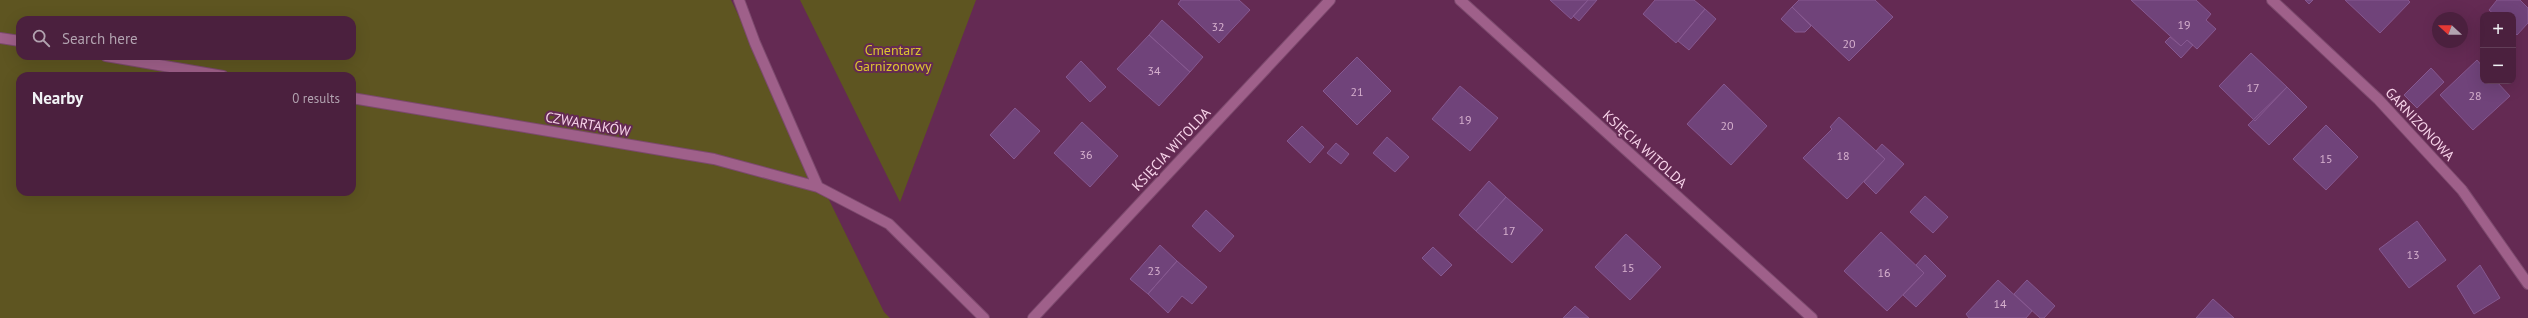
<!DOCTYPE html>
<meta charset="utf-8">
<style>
body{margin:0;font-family:"PT Sans",sans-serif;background:#552d49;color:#f1f3f6}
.controls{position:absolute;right:12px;top:12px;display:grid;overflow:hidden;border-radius:8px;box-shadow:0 4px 16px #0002}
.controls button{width:36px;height:36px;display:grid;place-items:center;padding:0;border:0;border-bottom:1px solid #623e58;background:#4b203e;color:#f1f3f6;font:20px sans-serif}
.compass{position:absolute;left:2432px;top:12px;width:36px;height:36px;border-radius:50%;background:#4b203e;box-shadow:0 4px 16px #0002;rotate:291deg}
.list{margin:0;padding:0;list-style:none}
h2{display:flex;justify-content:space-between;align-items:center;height:52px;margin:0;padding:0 16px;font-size:17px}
h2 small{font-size:13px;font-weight:400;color:#b2a3b0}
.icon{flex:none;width:22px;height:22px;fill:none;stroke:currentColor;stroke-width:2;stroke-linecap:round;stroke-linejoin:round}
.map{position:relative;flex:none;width:2528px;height:318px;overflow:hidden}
.search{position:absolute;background:#4b203e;box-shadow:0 4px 16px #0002;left:16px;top:16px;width:340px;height:44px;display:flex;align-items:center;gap:10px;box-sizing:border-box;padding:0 14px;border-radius:12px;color:#b2a3b0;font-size:15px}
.panel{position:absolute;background:#4b203e;box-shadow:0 4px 16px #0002;left:16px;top:72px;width:340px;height:124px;border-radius:12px}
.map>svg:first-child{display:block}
.green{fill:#5e5521;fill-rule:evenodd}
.building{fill:#70437a;stroke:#865890}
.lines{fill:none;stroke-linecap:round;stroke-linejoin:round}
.minor-casing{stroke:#7c496d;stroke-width:12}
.minor{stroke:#9f608a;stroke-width:10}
.labels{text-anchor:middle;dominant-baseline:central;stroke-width:4;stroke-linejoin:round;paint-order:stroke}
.number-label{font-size:12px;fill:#d6b0ce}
.park-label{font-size:14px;fill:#dac430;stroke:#642a53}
.street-label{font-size:14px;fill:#f8d4ea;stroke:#642a53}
</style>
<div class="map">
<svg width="2528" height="318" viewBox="0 0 2528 318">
<rect width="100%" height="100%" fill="#642a53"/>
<!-- green -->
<path class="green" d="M0,0H731L884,312L890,318H0ZM20,20H352V56H20ZM20,76H352V192H20Z
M800,0H976L900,202Z"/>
<!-- building -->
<path class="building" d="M1181,0H1239L1250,10L1219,43L1178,4Z
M1550,0H1588L1571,19Z
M1588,0H1597L1579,21L1573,16Z
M1655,0H1694L1705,9L1676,43L1643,14Z
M1799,0H1875L1893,17L1849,61L1792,7Z
M2131,0H2196L2211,14L2206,20L2216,29L2197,49L2187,40L2181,46Z
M2305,0H2313L2309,4Z
M2345,0H2408L2410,2L2380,33Z
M2497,0H2520L2528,8V23L2517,35L2513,31V15H2495L2489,10Z
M1792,7L1811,26L1805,32H1795L1781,19Z
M1705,9L1716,19L1689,50L1678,41Z
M1162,20L1203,57L1190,72L1149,35Z
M1149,35L1190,72L1159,106L1117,69Z
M2170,37L2181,46L2187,40L2193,45L2181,58L2165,42Z
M2251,53L2287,87L2255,121L2219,86Z
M1357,57L1391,91L1357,125L1323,91Z
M2477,60L2483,67V81H2496L2510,96L2473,130L2440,95Z
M1081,61L1106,87L1090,102L1066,77Z
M2431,68L2444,82L2417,108L2404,95Z
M1724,84L1767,126L1731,165L1687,124Z
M1460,86L1498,118L1470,151L1432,119Z
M2287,87L2307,107L2269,145L2248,125Z
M1015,108L1040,131L1014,159L990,135Z
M1839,117L1885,159L1847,199L1803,158L1832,129L1830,127Z
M1082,122L1118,156L1090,187L1054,153Z
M2326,125L2358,157L2326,190L2293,159Z
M1302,126L1324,147L1310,163L1287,141Z
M1387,137L1409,157L1395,172L1373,153Z
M1336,143L1349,154L1341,164L1327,153Z
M1882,144L1904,164L1876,194L1864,182L1885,159L1876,151Z
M1489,181L1506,197L1476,231L1459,215Z
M1925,196L1948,217L1933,233L1910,212Z
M1506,197L1543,230L1512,263L1476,231Z
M1206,210L1234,236L1220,252L1192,226Z
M2417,221L2446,260L2409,288L2379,249Z
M1881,232L1924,273L1887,311L1844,271Z
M1626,234L1661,267L1630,300L1595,267Z
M1160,245L1177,261L1148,294L1130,279Z
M1433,247L1452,265L1441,276L1422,258Z
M1925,255L1946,276L1916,307L1903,295L1924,273L1916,265Z
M1177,261L1207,287L1192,304L1182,296L1168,313L1148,294Z
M2480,265L2500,298L2474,314L2457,286Z
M1998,280L2032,311L2026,318H1969L1966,314Z
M2027,280L2055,306L2044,318H2040L2014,294Z
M2213,299L2234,318H2196Z
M1575,306L1589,318H1563Z"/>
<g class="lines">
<!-- minor casing -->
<g class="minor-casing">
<path id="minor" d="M739,0L755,43L818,187
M1460,0L1812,318
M2272,0L2378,99L2462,190L2528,284
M0,38L20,41
M106,56L223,76
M352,98L714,159L818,187L889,224L984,318
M1033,318L1330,0"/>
</g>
<!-- minor -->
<use href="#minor" class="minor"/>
</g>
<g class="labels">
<!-- number labels -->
<g class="number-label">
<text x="2184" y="24">19</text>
<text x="1218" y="26">32</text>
<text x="1849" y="43">20</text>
<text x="1154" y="70">34</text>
<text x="2253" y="87">17</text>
<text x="1357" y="91">21</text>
<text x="2475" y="95">28</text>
<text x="1465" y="119">19</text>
<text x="1727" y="125">20</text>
<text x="1086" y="154">36</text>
<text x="1843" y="155">18</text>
<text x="2326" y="158">15</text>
<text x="1509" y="230">17</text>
<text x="2413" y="254">13</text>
<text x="1628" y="267">15</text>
<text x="1154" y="270">23</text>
<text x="1884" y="272">16</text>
<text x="2000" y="303">14</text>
</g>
<!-- park labels -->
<g class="park-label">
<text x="893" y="50">Cmentarz<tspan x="893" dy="16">Garnizonowy</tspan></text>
</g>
<!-- street labels -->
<g class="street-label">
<text transform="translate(588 124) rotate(10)">CZWARTAKÓW</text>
<text transform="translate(2420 124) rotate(47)">GARNIZONOWA</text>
<text transform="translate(1171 149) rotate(-47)">KSIĘCIA WITOLDA</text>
<text transform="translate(1645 149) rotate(42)">KSIĘCIA WITOLDA</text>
</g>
</g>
</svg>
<div class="controls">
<button>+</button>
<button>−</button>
</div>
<svg class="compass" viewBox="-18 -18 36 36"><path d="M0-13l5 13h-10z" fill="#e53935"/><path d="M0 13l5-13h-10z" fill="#b2a3b0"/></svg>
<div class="search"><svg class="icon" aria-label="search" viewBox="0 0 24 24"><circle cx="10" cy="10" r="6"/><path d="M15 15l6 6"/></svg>Search here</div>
<section class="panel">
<h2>Nearby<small>0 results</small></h2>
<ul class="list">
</ul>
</section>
</div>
